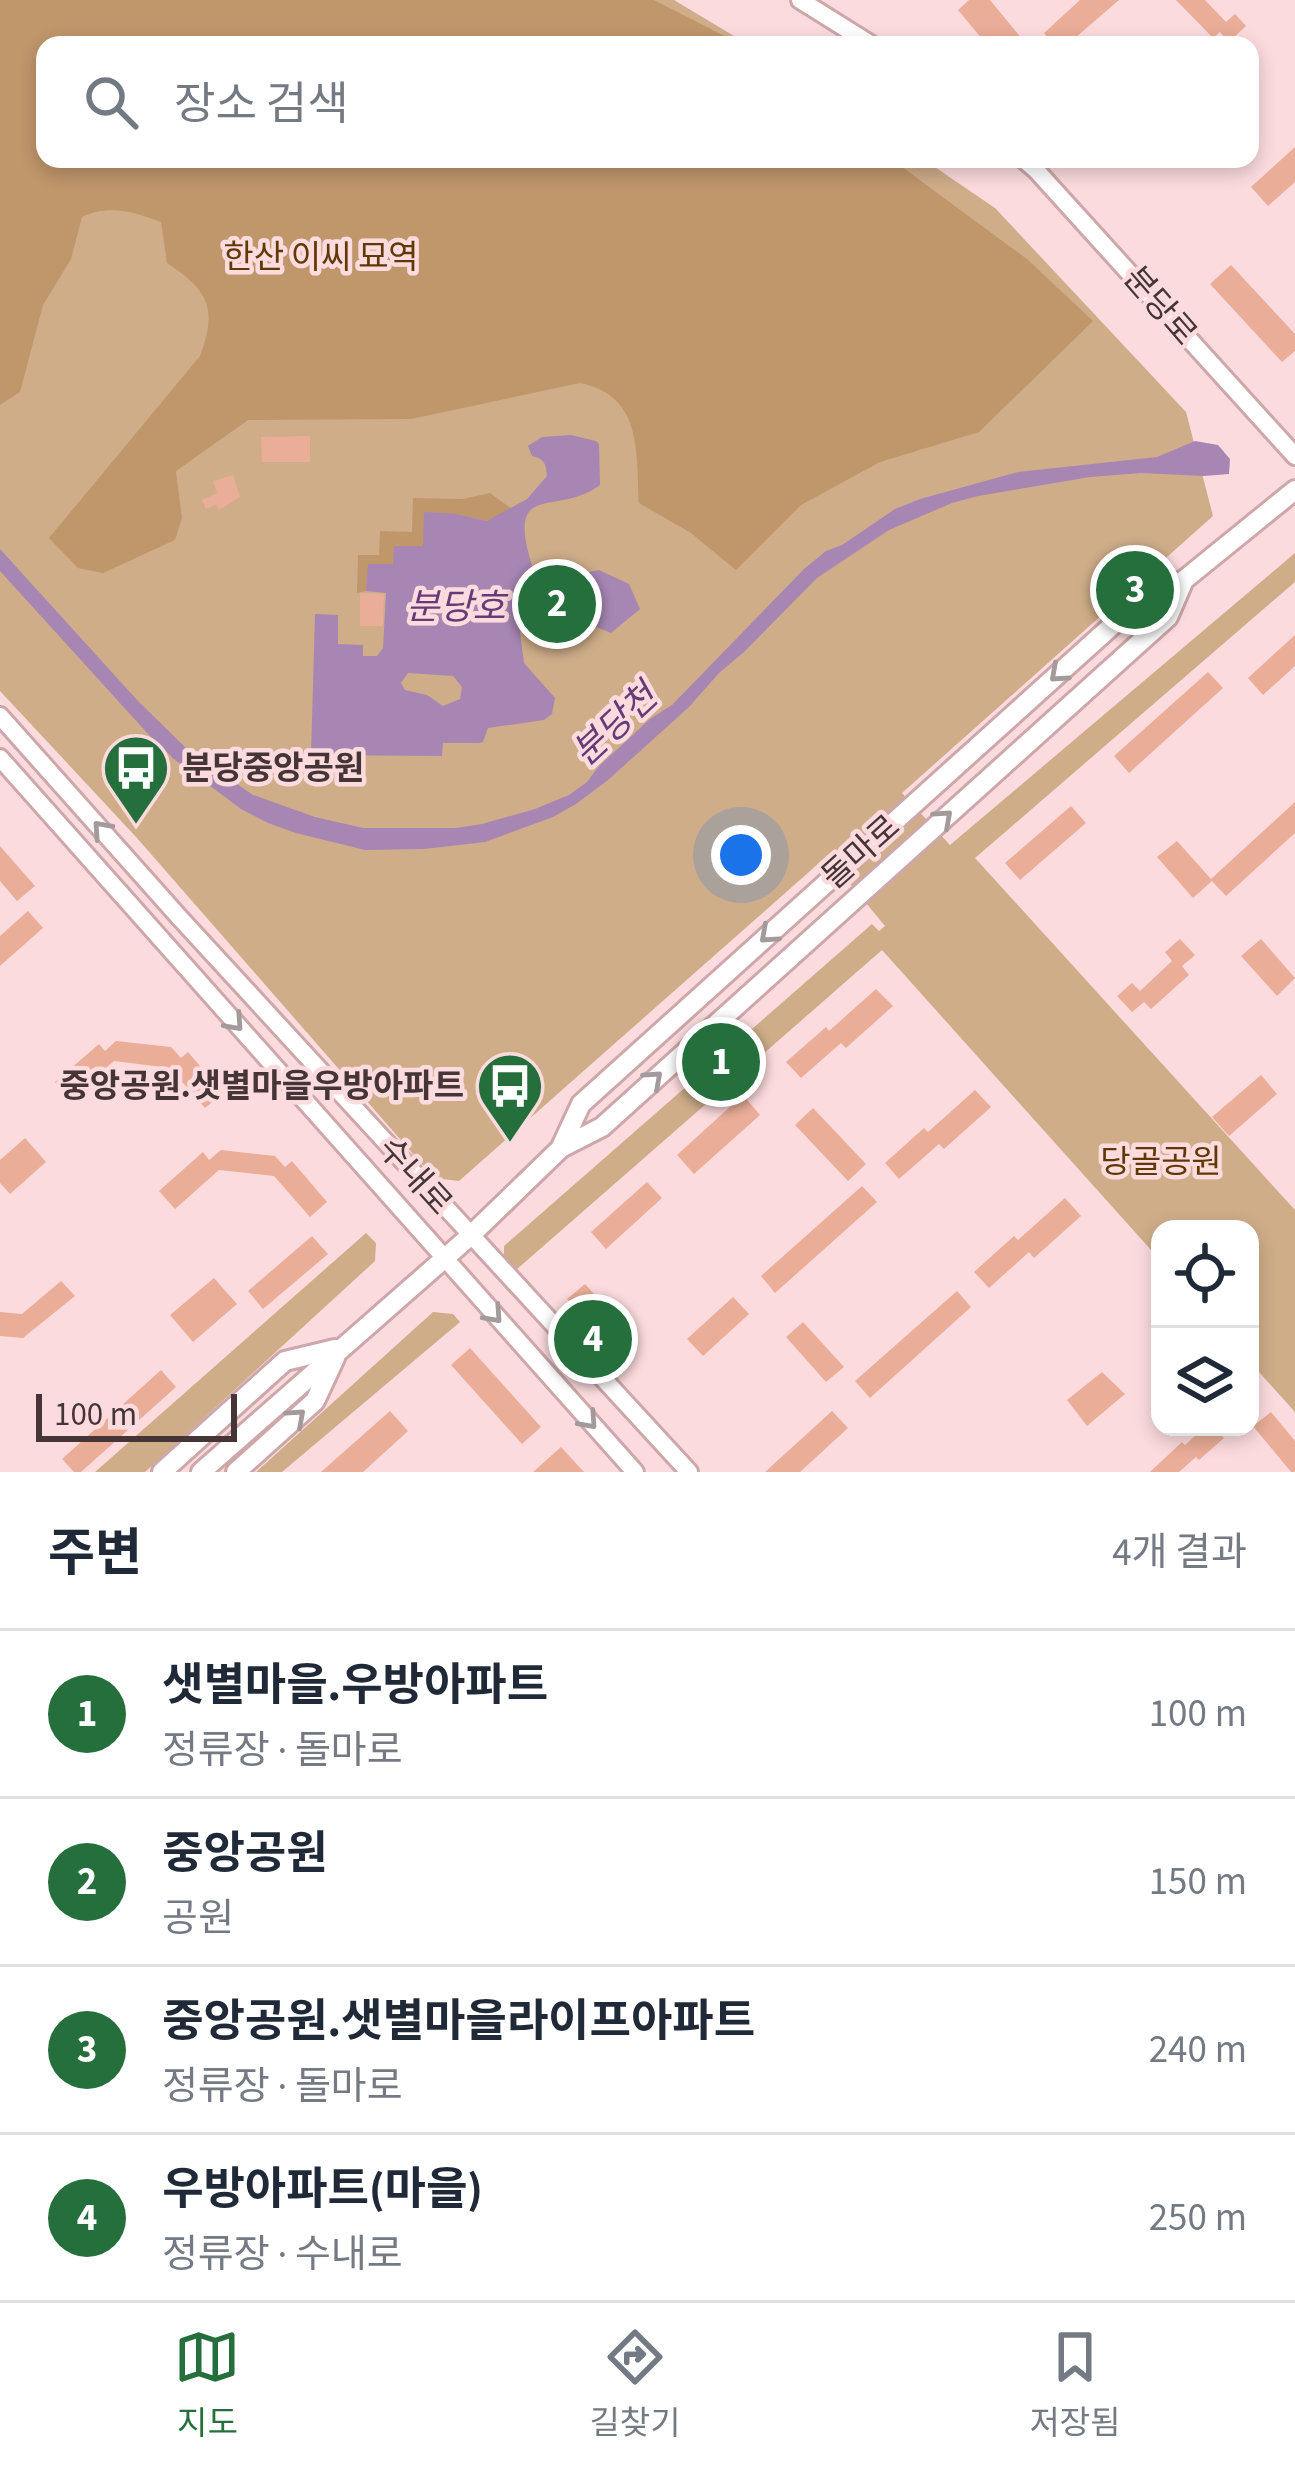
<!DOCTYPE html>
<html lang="ko">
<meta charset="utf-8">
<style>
body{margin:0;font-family:"Source Sans 3","Noto Sans KR",sans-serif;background:#f6f6f7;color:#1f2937}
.controls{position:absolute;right:36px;bottom:36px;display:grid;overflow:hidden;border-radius:24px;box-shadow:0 6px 18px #0003}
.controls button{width:108px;height:108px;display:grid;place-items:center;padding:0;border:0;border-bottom:3px solid #e0e1e3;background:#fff;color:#1f2937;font:60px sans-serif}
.scale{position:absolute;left:36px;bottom:30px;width:201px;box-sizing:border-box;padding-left:12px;border:6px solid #453537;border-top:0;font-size:33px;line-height:42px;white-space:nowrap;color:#453537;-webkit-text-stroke:9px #fcdbde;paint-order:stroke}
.you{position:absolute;left:741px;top:855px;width:42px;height:42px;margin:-30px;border:9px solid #fff;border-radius:50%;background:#1a73e8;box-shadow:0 0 0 18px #1a73e833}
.badge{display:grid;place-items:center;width:78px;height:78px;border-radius:50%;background:#256f3d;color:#fff;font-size:39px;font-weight:700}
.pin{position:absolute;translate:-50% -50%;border:6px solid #fff;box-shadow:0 3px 12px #0006}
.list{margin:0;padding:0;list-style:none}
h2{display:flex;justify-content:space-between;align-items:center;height:156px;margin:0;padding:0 48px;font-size:51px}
h2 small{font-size:39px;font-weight:400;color:#747a83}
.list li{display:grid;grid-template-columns:78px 1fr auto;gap:36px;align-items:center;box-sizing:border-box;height:168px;padding:0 48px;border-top:3px solid #e0e1e3}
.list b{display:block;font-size:45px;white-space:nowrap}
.list p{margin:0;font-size:39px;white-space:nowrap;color:#747a83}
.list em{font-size:39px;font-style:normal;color:#747a83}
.icon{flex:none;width:66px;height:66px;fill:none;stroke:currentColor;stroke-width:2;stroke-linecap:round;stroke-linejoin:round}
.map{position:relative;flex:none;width:1295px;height:1472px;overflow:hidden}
.search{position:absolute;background:#fff;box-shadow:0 6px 18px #0003;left:36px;right:36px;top:36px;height:132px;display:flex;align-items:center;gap:30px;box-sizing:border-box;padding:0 42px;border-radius:24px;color:#747a83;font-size:45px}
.sheet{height:828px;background:#fff}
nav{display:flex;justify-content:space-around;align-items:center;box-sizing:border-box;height:168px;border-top:3px solid #e0e1e3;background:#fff;font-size:33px;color:#747a83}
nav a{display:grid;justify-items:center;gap:6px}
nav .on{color:#256f3d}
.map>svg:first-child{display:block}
.green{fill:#cfad89}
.forest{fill:#c0966b}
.water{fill:#a786b4;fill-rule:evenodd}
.building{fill:#eaad98}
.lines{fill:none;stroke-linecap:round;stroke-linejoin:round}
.secondary-casing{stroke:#cda7aa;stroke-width:22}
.primary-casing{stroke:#cda7aa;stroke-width:24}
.secondary{stroke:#fff;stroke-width:16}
.primary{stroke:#fff;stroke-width:18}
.oneway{stroke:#a29a9b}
.labels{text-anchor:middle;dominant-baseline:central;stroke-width:9;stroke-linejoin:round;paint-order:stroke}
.park-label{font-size:33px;fill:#613900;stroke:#fcdbde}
.street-label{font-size:33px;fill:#453537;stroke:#fcdbde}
.poi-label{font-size:33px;font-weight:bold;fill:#453537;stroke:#fcdbde;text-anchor:start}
.water-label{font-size:36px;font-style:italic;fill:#673b77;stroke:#fcdbde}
</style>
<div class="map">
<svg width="1295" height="1472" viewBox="0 0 1295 1472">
<rect width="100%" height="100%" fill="#fcdbde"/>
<!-- green -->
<path class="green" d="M0,0H674L749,45H45V159H923L995,208L1186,412L1213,516L902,793L950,845L1295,553V582L975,858L1295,1210V1412L1250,1362V1229H1160V1260L882,950L516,1270L504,1256V1246L872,924L879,931L885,926L827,856L459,1181L434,1178L137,838L0,691Z
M366,1233L376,1243L375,1261L145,1472H95Z
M433,1312L453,1314L460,1322L282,1472H256Z"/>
<!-- forest -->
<path class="forest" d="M0,0H654L742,45H45V159H891L1027,259L1093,321L979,432L880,462L801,505L736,570L691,533L639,503C636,452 643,396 580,383L411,419L248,420L176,471L182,518L175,540L103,573L78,568L49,538L200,356C218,308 208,290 167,263L161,222C134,212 109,204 82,217L71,259L43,305L20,392L0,405Z
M490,493L512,509L487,521L457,514L423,546L393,564H369L366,591L357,593L358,555H379L380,531L412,532L413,498L463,499Z"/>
<!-- water -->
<path class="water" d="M571,435L596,441L599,444L600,485C554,519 502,476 535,575L548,581L599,570L629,584L640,609L611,633L567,615L520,632L524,663L555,698L552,714L544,720L488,728L483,742L479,743H443L442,756L311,755L315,614L338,615V644L363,645V656H377L383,648L386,593L366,591L368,564H393L394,546H423L424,512L457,514L487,521L527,499L547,476C546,463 544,459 532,456L528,446L542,437ZM408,673L453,676L462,687L460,699L443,706L427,695L405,690L401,683Z
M1195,441L1218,445L1230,459L1229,474L1204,476L1141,473L1090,477L978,496L952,503L889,530L817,578L744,652L719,673L689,707L608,780L576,804L553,817L485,842L424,849L365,850L296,833L268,823L241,809L174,759L149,735L0,571V549L138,701L189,751L253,795L315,817L363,828H456L482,824L535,809L569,795L587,782L599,766L650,719L672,705L804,569L826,551L842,545L895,509L920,499L1018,472L1157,457Z"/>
<!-- building -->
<path class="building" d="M969,0H990L1027,45H987L958,10Z
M1080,0H1119L1067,45H1054L1044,33Z
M1176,0H1205L1226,22L1235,14L1246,26L1229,42L1220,32L1213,38Z
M1295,147V182L1268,206L1251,187Z
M1231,265L1295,334V351L1282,362L1210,284Z
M310,436V462H262L261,437Z
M233,475L240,497L219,510L216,505L206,509L202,500L217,493L213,481Z
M360,593L384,594L383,626H360Z
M1295,635V666L1263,695L1248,678Z
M1208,672L1223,688L1129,773L1114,756Z
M1295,802V833L1226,896L1212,881L1193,898L1157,857L1177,841L1211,879Z
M1071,806L1086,823L1020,880L1005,863Z
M0,846L35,886L17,901L0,881Z
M28,911L43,928L0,966V936Z
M1180,939L1195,955L1182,966L1189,975L1151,1009L1144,1002L1132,1012L1117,996L1132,983L1140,991L1172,961L1165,952Z
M1261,939L1295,978L1277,996L1241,956Z
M876,989L893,1006L846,1048L841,1043L801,1078L786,1062L826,1027L829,1031Z
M116,1041L171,1047L181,1058L188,1052L223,1093L205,1108L170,1068L114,1061L71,1100L55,1082L99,1044L105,1051Z
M1261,1075L1277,1094L1229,1136L1212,1117Z
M975,1090L991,1107L944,1149L939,1144L899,1179L885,1163L924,1128L928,1132Z
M743,1095L760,1115L694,1174L677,1155Z
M813,1108L866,1164L848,1181L795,1125Z
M25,1138L46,1162L10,1194L0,1183V1160Z
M221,1150L275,1156L285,1167L292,1161L327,1202L310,1217L274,1176L219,1170L175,1209L159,1191L203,1152L209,1160Z
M647,1182L662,1198L606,1249L591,1232Z
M862,1186L877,1202L775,1293L761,1276Z
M1065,1198L1081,1216L1034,1258L1029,1252L989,1288L974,1272L1014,1236L1018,1240Z
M312,1236L328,1254L263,1309L248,1291Z
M214,1278L237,1304L193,1342L170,1315Z
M61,1281L75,1296L23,1338L0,1336V1312L22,1314Z
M585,1284L635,1339L617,1355L567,1299Z
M957,1291L971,1307L870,1398L855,1381Z
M733,1297L749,1314L703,1356L687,1339Z
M803,1322L844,1367L826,1382L786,1337Z
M470,1348L541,1427L522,1444L451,1365Z
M161,1370L176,1387L81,1472H74L62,1459Z
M1102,1372L1125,1394L1087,1426L1067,1400Z
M390,1411L408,1431L363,1472H321Z
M832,1411L848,1428L800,1472H765Z
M1271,1412L1295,1441V1472H1291L1253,1426Z
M1205,1427H1213L1224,1438L1199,1460L1196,1457L1179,1472H1150L1182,1442L1185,1445Z
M561,1447L584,1472H533Z"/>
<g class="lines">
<!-- secondary casing -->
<g class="secondary-casing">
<path id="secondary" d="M800,0L872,45
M1023,159L1036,170L1295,456
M0,716L179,917L689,1472
M0,758L635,1472"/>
</g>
<!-- primary casing -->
<g class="primary-casing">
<path id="primary" d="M561,1147L581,1104L1146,595L1184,580L1295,490
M162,1472L285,1361L335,1349
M201,1472L470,1236L561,1148L602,1127L1168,617L1184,580
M236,1472L315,1401L335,1358"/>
</g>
<!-- secondary -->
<use href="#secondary" class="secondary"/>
<!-- primary -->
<use href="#primary" class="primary"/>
</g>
<!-- one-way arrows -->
<defs><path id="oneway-chevron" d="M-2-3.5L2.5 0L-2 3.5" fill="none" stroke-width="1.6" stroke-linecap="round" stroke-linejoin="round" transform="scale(3)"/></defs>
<g class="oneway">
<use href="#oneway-chevron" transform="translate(1058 674) rotate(138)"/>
<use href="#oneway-chevron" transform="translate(944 818) rotate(-42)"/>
<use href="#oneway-chevron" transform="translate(101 829) rotate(-132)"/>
<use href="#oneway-chevron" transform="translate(768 935) rotate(138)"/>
<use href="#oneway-chevron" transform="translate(235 1023) rotate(48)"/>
<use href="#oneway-chevron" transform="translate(654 1079) rotate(-42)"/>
<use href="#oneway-chevron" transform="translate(494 1315) rotate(48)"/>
<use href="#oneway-chevron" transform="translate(297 1417) rotate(-42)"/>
<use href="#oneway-chevron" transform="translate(589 1421) rotate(48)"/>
</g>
<!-- icons -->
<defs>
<g id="bus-pin" transform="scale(3.45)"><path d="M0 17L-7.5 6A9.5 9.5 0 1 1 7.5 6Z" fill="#256f3d" stroke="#fcdbde"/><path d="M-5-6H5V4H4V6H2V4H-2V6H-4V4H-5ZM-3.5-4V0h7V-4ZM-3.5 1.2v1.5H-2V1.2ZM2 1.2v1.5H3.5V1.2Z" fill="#fff"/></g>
</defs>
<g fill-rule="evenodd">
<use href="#bus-pin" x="136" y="768"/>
<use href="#bus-pin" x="510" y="1086"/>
</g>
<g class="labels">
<!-- park labels -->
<g class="park-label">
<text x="321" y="257">한산 이씨 묘역</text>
<text x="1161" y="1162">당골공원</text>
</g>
<!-- street labels -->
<g class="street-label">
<text transform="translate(1160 306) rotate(49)">분당로</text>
<text transform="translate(861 852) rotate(-42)">돌마로</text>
<text transform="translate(415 1176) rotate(48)">수내로</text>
</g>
<!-- poi labels -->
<g class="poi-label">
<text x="182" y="768">분당중앙공원</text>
<text x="464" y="1086" text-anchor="end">중앙공원.샛별마을우방아파트</text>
</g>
<!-- water labels -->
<g class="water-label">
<text x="456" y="607">분당호</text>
<text transform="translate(615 725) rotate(-43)">분당천</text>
</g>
</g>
</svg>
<div class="controls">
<button><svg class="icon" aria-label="locate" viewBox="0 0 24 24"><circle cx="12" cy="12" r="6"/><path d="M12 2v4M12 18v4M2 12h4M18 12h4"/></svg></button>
<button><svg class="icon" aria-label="layers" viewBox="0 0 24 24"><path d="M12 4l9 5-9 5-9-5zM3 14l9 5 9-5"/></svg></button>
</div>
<div class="scale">100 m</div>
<div class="you"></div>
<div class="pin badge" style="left:721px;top:1062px">1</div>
<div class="pin badge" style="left:557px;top:604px">2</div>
<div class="pin badge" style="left:1135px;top:590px">3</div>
<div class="pin badge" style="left:593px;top:1339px">4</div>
<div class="search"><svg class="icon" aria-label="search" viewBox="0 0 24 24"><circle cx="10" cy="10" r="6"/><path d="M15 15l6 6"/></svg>장소 검색</div>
</div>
<section class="sheet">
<h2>주변<small>4개 결과</small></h2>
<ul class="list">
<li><span class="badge">1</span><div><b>샛별마을.우방아파트</b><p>정류장 · 돌마로</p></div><em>100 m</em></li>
<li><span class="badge">2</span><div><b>중앙공원</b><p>공원</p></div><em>150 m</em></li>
<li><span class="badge">3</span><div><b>중앙공원.샛별마을라이프아파트</b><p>정류장 · 돌마로</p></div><em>240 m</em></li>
<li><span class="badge">4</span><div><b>우방아파트(마을)</b><p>정류장 · 수내로</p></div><em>250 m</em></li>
</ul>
</section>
<nav>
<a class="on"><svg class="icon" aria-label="map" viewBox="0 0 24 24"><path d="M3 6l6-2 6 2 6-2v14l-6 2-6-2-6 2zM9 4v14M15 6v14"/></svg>지도</a>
<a><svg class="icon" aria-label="directions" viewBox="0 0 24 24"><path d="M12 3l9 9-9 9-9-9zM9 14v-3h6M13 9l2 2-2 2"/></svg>길찾기</a>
<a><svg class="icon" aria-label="saved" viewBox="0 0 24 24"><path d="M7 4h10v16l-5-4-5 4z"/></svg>저장됨</a>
</nav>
